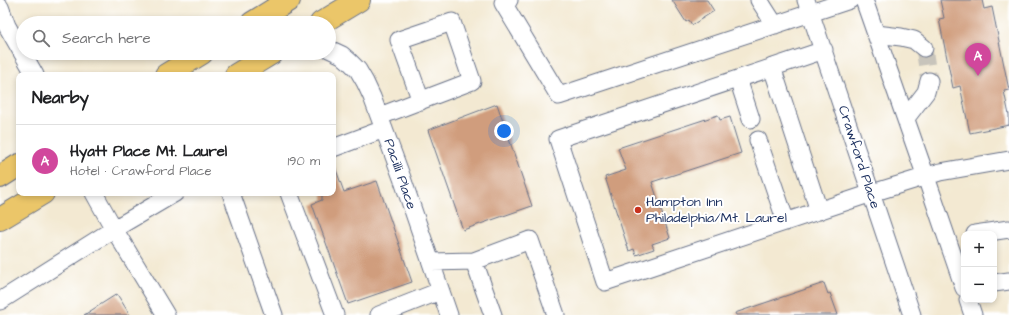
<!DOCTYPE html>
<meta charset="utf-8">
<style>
body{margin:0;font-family:"Architects Daughter",sans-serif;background:#f2f2f2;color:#202124}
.controls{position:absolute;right:12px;bottom:12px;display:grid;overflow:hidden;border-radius:8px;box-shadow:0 2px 6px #0003}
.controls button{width:36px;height:36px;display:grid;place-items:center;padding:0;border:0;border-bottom:1px solid #e0e0e0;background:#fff;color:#202124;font:20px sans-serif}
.you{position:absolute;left:504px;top:131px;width:14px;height:14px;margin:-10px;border:3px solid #fff;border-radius:50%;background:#1a73e8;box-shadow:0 0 0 6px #1a73e833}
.badge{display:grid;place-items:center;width:26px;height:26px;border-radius:50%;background:#2563eb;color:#fff;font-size:13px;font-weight:700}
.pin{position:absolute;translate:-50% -33px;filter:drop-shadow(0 1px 2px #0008)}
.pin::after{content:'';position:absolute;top:21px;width:14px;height:12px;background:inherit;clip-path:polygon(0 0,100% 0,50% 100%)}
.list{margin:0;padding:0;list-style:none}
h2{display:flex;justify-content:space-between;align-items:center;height:52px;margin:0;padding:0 16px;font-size:17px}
h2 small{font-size:13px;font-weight:400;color:#757577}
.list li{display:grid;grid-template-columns:26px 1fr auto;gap:12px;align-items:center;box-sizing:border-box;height:72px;padding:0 16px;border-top:1px solid #e0e0e0}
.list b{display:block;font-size:15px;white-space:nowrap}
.list p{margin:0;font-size:13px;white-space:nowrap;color:#757577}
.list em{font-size:13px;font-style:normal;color:#757577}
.icon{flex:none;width:22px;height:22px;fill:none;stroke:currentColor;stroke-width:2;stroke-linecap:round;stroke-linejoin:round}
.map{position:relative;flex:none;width:1009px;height:315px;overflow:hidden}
.search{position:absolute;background:#fff;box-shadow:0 2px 6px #0003;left:16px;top:16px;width:320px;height:44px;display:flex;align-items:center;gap:10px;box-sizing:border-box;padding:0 14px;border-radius:22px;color:#757577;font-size:15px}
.panel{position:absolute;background:#fff;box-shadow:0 2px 6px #0003;left:16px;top:72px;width:320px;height:124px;border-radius:8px}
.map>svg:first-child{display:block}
.building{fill:#d09d7d}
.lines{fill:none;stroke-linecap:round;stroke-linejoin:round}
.minor-tunnel{stroke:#c8c4bb;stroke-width:17;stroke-dasharray:17 8;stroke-linecap:butt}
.minor-casing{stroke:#677087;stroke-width:19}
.highway-casing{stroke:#677087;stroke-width:24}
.minor{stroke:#fff;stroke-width:17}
.highway{stroke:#ebc669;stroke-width:22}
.poi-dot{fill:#c8321e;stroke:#fff;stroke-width:1.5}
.labels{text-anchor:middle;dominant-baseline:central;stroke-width:4;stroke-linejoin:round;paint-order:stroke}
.street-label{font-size:14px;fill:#1b2f5e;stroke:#fff}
.poi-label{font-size:14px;fill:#1b2f5e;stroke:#fff;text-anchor:start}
</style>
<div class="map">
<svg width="1009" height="315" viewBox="0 0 1009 315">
<rect width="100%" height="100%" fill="#fff"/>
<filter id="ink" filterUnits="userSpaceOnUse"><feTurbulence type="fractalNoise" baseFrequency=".025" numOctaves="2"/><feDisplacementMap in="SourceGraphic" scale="8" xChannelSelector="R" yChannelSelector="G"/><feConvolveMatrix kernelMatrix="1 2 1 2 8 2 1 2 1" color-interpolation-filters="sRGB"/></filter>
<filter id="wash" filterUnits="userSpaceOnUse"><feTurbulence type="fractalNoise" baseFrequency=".012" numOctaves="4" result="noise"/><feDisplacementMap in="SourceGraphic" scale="16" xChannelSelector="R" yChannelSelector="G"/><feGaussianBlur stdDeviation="0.9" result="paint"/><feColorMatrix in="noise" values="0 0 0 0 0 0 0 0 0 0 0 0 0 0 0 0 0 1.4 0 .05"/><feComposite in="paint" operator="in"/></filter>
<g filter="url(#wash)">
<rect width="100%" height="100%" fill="#f3e9d2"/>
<g id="blocks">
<!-- building -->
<path class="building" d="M672,0H707L714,11L692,25L689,20L686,22Z
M940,0H982L984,9L992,7L1009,90L1004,91L1009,115V125L970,133L960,86L953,88L939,19L944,18Z
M497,104L532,206L463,230L428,130Z
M718,115L720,120L730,117L741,153L652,182L670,238L652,244L654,249L636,255L634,249L629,251L605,177L626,170L618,148Z
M333,167H335L344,192L377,181L412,282L348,304L312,204L322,200V193H333Z
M824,283L828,294L830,293L838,315H736L735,313Z
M117,294L130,315H84Z"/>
</g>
</g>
<g filter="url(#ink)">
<use href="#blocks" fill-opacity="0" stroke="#677087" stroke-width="1"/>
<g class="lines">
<!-- minor-tunnel -->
<path class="minor-tunnel" d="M924,48L929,81"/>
<!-- minor casing -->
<g class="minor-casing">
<path id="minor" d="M509,0L503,3L559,96L850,0
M759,0L775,25
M806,0L912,315
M864,0L926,177L964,288
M0,7L7,26L35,75
M876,34L901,37L914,40L924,48
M329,49L342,55L350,62L358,70L365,82L372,97L402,178L449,315
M824,50L558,139L605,282L872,193L940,172L1009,160
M772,67L819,211
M738,79L751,119
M380,116L472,81L452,22L399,40L421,101
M906,118L926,92L929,81
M758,140L786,222
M333,148L384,129
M94,193L114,229L175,193
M231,193L274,315
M289,193L335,315
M975,234L1009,229
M474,261L493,315
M431,262L474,261L530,240L556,315
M994,283L1009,281
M968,300L973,315
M0,301L114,229L166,315
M379,315L440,291"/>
</g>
<!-- highway casing -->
<g class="highway-casing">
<path id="highway" d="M252,23L289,0
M321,23L359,0
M166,75L202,53
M236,75L272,53
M0,177L19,165
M0,219L43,193"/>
</g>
<!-- minor -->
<use href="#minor" class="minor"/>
<!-- highway -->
<use href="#highway" class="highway"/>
</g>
</g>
<!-- markers -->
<circle class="poi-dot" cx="638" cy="210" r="4"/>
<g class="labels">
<!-- street labels -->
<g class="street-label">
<text transform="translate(859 157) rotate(72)">Crawford Place</text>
<text transform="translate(400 174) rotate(71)">Pacilli Place</text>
</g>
<!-- poi labels -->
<g class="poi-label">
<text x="646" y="202">Hampton Inn<tspan x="646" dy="16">Philadelphia/Mt. Laurel</tspan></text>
</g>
</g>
</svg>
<div class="controls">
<button>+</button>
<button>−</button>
</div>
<div class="you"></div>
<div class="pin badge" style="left:978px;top:76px;background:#d1479c">A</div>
<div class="search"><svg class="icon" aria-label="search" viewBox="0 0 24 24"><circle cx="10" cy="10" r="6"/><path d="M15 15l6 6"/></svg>Search here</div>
<section class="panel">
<h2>Nearby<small></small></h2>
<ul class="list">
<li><span class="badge" style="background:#d1479c">A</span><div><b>Hyatt Place Mt. Laurel</b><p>Hotel · Crawford Place</p></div><em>190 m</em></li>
</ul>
</section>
</div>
